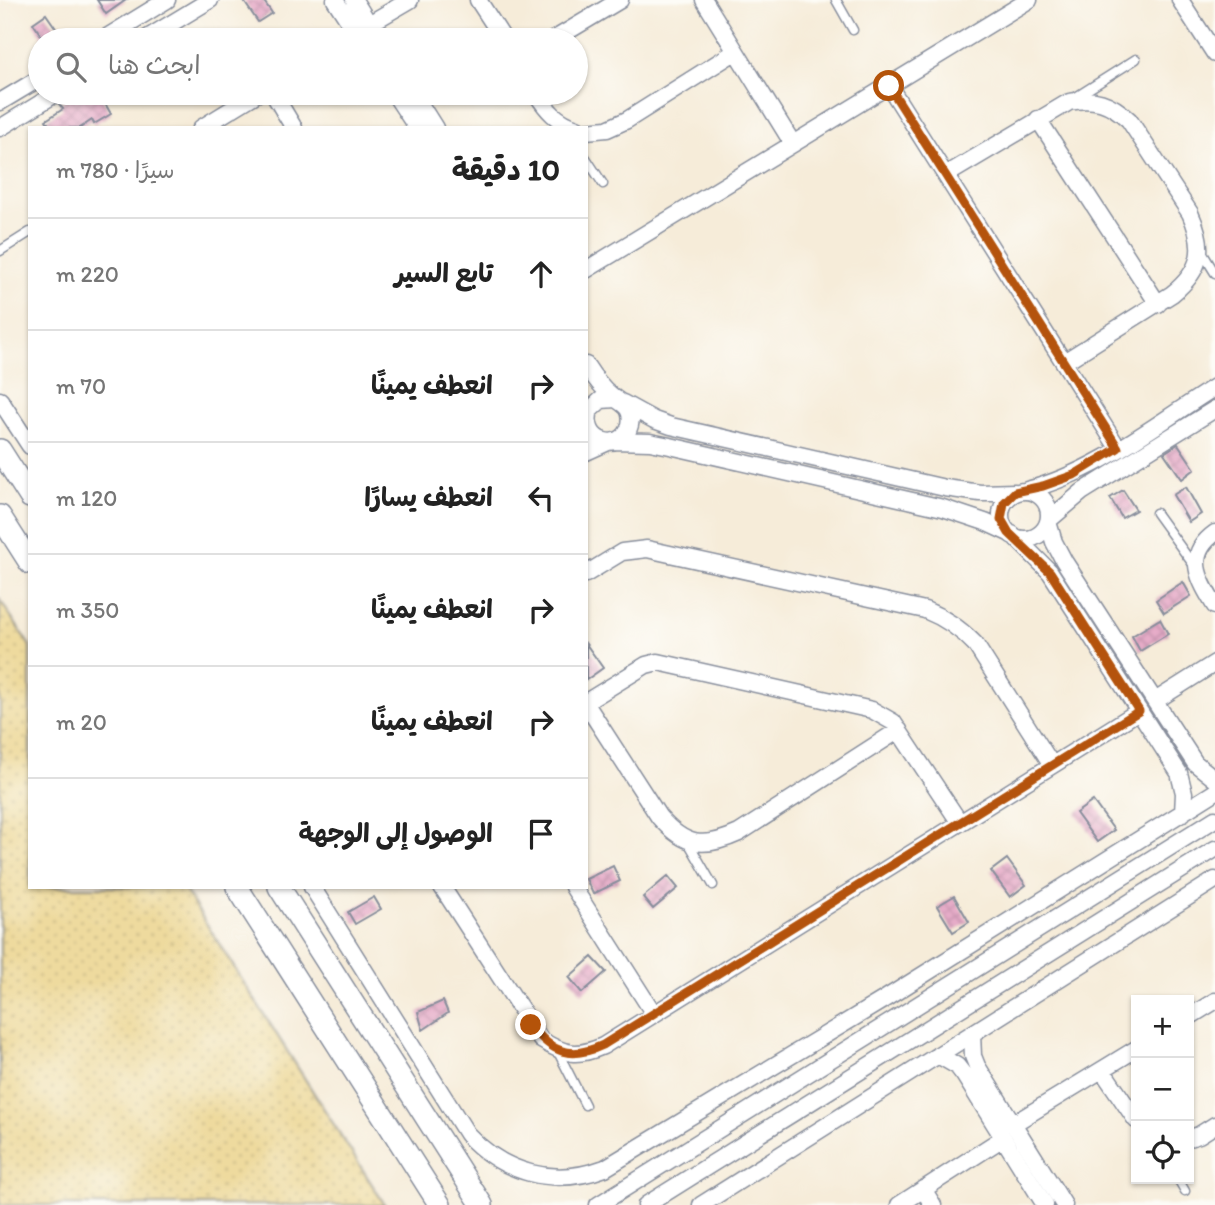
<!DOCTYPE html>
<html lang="ar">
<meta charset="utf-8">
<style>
body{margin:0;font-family:Itim,"Playpen Sans Arabic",sans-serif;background:#f2f2f2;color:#222;direction:rtl}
.controls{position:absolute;right:21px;bottom:21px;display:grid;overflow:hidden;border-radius:0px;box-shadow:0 2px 5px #0004}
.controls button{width:63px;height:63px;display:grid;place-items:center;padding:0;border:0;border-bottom:2px solid #e0e0e0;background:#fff;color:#222;font:35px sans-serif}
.stop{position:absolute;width:21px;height:21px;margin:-16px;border:5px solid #b45309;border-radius:50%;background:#fff}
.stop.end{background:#b45309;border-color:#fff;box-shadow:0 2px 7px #0008}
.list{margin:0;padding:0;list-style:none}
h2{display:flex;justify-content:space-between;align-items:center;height:91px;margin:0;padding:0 28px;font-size:30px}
h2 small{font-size:23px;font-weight:400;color:#767676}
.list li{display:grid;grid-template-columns:46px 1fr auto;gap:21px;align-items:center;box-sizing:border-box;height:112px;padding:0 28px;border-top:2px solid #e0e0e0}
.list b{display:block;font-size:26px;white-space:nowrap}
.list em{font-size:23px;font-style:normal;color:#767676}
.icon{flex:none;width:38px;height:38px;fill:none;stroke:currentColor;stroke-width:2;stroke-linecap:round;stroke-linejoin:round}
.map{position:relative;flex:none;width:1215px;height:1205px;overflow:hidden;direction:ltr}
.search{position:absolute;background:#fff;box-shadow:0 2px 5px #0004;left:28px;top:28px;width:560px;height:77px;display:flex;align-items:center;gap:18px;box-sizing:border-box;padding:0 24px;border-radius:38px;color:#767676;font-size:26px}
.panel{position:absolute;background:#fff;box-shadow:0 2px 5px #0004;left:28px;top:126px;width:560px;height:763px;border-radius:0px;direction:rtl}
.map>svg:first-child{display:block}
.sand{fill:url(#sand-dots);stroke:#84847e;stroke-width:2}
.building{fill:url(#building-cross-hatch)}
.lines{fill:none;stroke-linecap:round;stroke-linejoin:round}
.lane-casing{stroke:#888e9c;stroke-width:11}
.street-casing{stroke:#888e9c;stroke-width:19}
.secondary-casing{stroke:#888e9c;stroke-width:24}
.lane{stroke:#fff;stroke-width:8}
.street{stroke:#fff;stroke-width:16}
.secondary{stroke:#fff;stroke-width:21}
.route{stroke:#b45309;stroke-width:9}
</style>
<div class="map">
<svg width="1215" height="1205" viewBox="0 0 1215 1205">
<defs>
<pattern id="sand-dots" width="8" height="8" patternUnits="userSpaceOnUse" patternTransform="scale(1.75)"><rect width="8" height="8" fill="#eeda9e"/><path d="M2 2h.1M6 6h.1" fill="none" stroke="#ccbb8a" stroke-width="1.8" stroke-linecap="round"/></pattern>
<pattern id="building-cross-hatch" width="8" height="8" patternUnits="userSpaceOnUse" patternTransform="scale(1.75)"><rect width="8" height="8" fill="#e6acc8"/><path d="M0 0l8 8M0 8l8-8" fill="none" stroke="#c594ae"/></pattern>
</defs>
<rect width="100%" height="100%" fill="#fdfcf7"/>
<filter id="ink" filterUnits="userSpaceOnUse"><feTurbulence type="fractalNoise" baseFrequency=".0143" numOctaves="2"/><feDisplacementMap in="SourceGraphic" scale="14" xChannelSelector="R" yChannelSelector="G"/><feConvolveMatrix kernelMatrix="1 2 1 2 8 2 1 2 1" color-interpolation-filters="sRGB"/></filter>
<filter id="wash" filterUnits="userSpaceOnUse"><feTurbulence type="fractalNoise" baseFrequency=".00686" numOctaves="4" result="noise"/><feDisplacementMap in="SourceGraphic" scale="28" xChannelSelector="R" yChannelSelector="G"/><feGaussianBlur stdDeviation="1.57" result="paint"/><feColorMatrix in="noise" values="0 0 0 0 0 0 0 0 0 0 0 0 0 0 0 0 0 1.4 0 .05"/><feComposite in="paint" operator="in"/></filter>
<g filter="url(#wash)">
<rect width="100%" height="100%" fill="#f6ecd9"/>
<!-- sand -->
<path class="sand" d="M0,600L30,646V887H183L385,1205H0Z"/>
<g id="blocks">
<!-- building -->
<path class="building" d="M97,0H126L106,14Z
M243,0H263L272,13L258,22Z
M46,14L64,40H44L33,23Z
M75,93H99L111,114L94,124L92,120L80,128H51L46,120L63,109L59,104Z
M1178,444L1195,469L1182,479L1164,453Z
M1186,487L1201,514L1189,522L1173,495Z
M1123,490L1136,510L1122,518L1110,498Z
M1183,582L1191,596L1164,613L1156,600Z
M1160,619L1168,634L1140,651L1132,636Z
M586,644L603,668L586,680Z
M1093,801L1114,830L1097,842L1076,813Z
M1007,859L1026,885L1010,897L991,871Z
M613,866L620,881L593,894L586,879Z
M668,876L678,888L653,909L643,897Z
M954,896L969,922L953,932L937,906Z
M374,897L381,909L355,924L348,912Z
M592,957L606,972L582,993L569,977Z
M443,1001L448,1013L423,1030L418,1012Z"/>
</g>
</g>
<g filter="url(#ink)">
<use href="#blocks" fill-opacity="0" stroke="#888e9c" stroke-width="2"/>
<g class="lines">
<!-- lane casing -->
<g class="lane-casing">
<path id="lane" d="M836,0L853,30
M1076,97L1136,59
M586,158L603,184
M0,251L30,232
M1202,252L1215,273
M1156,513L1195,567
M688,842L713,885
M558,1052L585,1105
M1178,1179L1185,1191"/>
</g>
<!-- street casing -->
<g class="street-casing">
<path id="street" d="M335,0L361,40
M354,0L379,40
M478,0L504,40
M704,0L793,144
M1180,0L1215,54
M369,24L410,0
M102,40L167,0
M144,40L210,0
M553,40L620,0
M889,86L1118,448
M273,93L294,128
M394,93L417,128
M413,93L435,128
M536,93C547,110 557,122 577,128
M0,102L40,78
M1038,119L1158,304
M0,128L57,93
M201,128L258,93
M586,131L607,129L627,120L735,52
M946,175L1069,102C1094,97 1110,102 1129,120L1190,213C1206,248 1202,270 1172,294L1064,362
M586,270L1029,0
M586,365C593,376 601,387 611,395C616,400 624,403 628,409C631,414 631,420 630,425C623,454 580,443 590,410L601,400L616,399
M0,400L30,446
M623,403L654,420L671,426L945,488L980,493L1015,492
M614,441L650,442L670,446L943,508L985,522L1009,533
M586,452L608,442
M1027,490C1095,473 1156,424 1215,387
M1001 515a24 24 0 1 1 48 0a24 24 0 1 1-48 0Z
M1049,520L1082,492L1215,409
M1048,522L1054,542L1064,561L1195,763L1215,779
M1215,533C1184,555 1199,580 1215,606
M1012,534L1050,572L1179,773L1184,793L1183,813
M586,574L622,552L647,549L925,610C945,618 960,628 975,644L1052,765
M1155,701L1215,663
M586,702L646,665L658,662L872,710L893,722L960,823
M586,704L659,817C685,847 704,849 739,833L899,730
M312,887L467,1134C504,1174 554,1187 605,1168L883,1000L1215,792
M442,887L541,1040C565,1055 578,1057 603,1046L1139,711
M573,887L654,1014
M1189,1017L1215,1001
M972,1034L973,1056L977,1066L1064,1205
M938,1055L957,1066L964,1075L1045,1205
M1102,1070L1136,1120
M1013,1124L1136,1049
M1189,1138L1199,1135L1215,1125
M923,1189L933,1205
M598,1205L1215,819
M646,1205L1215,849
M701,1205L1215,880
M899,1205L1003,1138"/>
</g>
<!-- secondary casing -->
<g class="secondary-casing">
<path id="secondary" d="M0,450L30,497
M0,516L30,563
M237,887L440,1205
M279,887L482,1205"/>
</g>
<!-- lane -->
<use href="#lane" class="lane"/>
<!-- street -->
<use href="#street" class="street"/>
<!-- secondary -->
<use href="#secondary" class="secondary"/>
</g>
</g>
<g class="lines" filter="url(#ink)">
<!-- route -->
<path class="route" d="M531,1025C551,1053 571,1060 603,1045L1139,711L1050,572L1009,533L1001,519L1004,503L1015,492L1043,486L1074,475L1118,448L889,86"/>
</g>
</svg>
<div class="controls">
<button>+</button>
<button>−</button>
<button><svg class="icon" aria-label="locate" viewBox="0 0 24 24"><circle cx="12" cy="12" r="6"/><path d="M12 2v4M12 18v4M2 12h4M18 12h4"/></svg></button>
</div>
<div class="stop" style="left:889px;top:86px"></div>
<div class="stop end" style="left:531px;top:1025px"></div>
<div class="search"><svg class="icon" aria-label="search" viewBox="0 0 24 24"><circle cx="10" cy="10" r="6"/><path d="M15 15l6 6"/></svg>ابحث هنا</div>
<section class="panel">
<h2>10 دقيقة<small>سيرًا · 780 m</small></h2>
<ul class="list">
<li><svg class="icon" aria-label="ahead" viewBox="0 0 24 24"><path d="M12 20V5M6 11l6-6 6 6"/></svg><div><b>تابع السير</b></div><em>220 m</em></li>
<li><svg class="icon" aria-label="right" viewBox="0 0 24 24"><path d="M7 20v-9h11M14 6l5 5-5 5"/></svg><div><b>انعطف يمينًا</b></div><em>70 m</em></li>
<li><svg class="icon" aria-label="left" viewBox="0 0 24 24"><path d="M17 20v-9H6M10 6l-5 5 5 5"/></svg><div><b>انعطف يسارًا</b></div><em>120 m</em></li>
<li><svg class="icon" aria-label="right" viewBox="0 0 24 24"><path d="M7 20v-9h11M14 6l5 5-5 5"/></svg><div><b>انعطف يمينًا</b></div><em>350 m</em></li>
<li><svg class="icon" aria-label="right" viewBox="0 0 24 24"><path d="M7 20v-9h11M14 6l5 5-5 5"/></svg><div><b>انعطف يمينًا</b></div><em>20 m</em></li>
<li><svg class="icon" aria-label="arrive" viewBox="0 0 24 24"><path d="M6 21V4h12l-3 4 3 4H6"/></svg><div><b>الوصول إلى الوجهة</b></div></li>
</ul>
</section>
</div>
